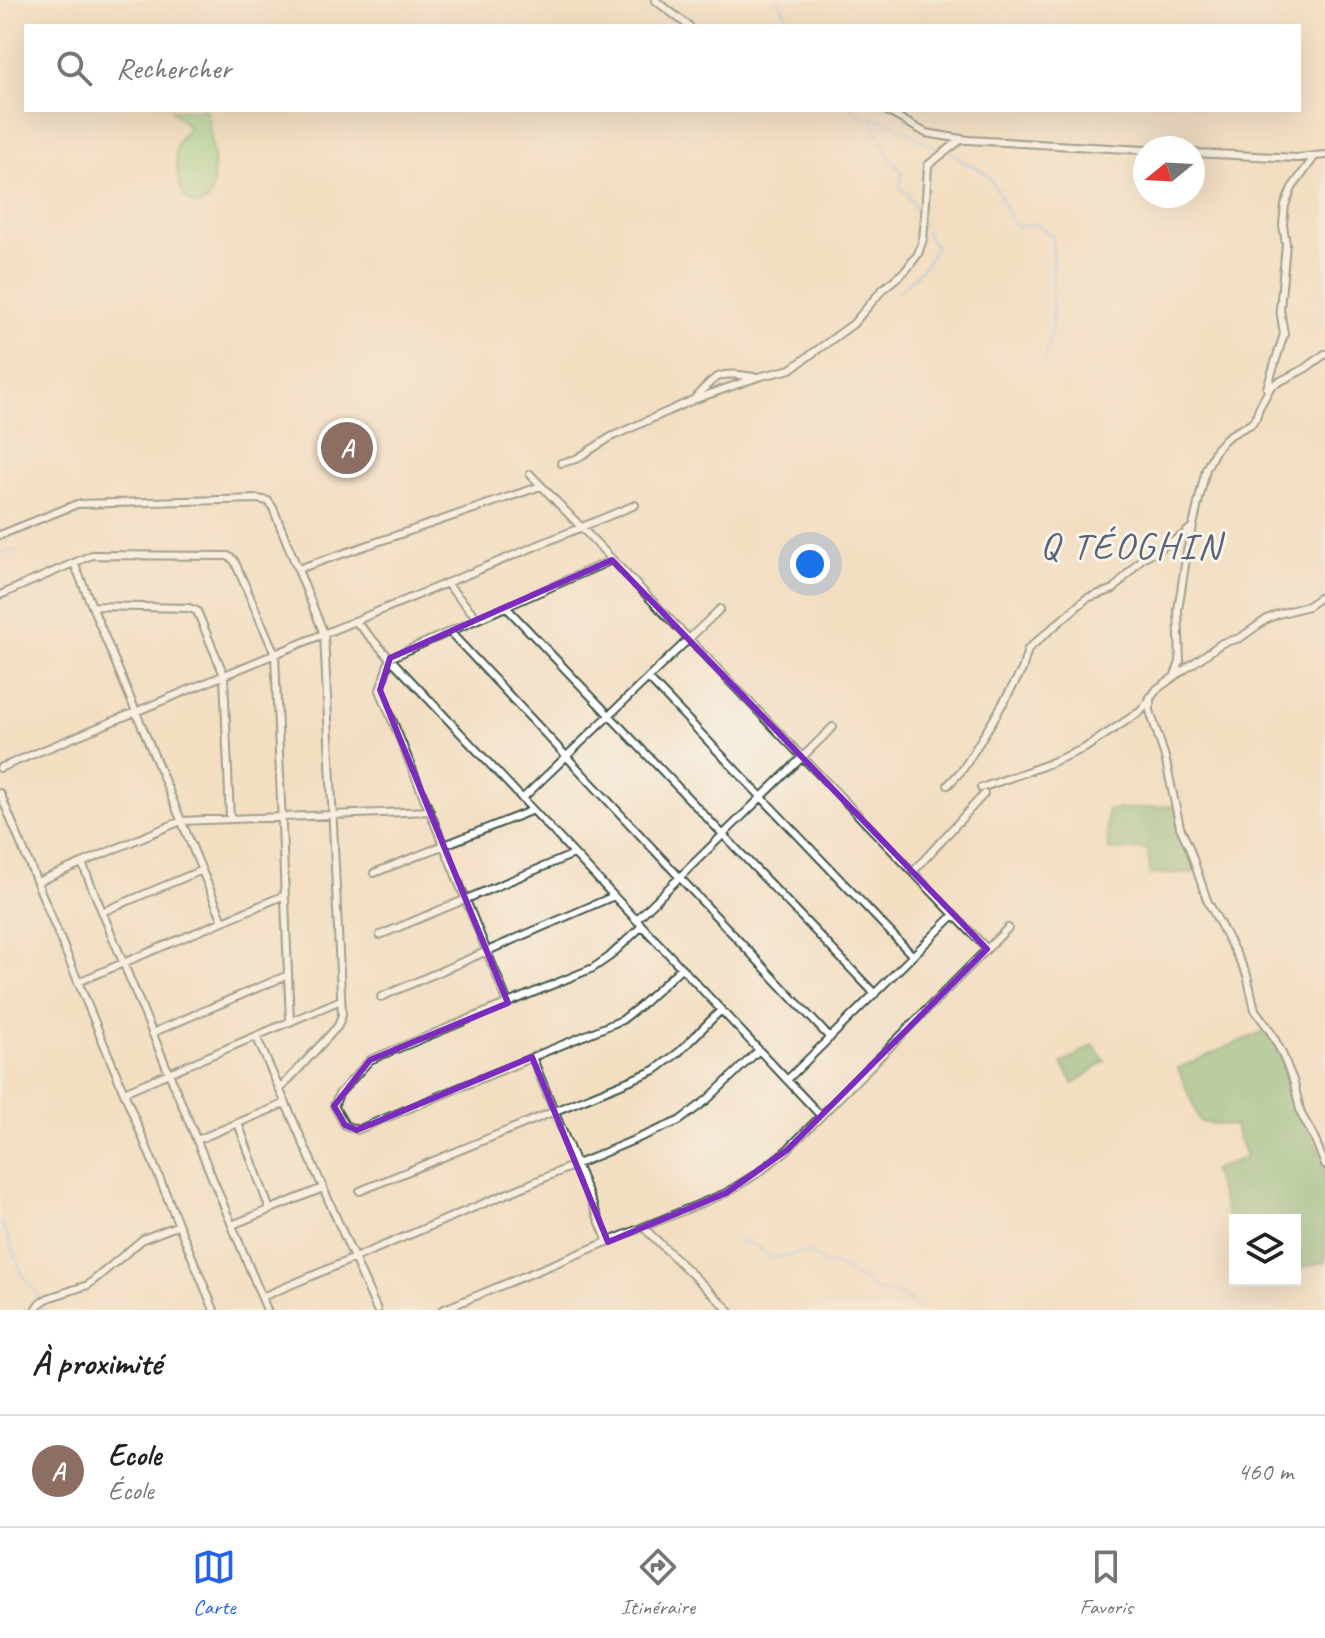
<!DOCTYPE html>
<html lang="fr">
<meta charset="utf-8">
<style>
body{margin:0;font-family:Caveat,sans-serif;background:#f6f6f6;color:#222}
.controls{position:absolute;right:24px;bottom:24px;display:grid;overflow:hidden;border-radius:0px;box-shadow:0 8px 32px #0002}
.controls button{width:72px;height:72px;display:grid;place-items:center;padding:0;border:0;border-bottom:2px solid #e0e0e0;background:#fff;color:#222;font:40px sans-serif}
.compass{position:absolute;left:1133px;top:136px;width:72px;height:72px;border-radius:50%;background:#fff;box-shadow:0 8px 32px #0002;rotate:252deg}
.you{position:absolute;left:810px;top:564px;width:28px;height:28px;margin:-20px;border:6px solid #fff;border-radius:50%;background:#1a73e8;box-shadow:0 0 0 12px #1a73e833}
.badge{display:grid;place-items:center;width:52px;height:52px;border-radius:50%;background:#2563eb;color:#fff;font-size:26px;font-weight:700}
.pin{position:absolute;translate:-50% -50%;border:4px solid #fff;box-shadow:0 2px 8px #0006}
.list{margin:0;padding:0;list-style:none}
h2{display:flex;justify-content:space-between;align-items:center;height:104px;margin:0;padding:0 32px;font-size:34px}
h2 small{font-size:26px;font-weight:400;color:#767676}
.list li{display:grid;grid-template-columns:52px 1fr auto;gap:24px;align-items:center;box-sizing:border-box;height:112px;padding:0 32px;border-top:2px solid #e0e0e0}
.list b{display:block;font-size:30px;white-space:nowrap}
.list p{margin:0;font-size:26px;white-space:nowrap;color:#767676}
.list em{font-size:26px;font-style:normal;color:#767676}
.icon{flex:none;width:44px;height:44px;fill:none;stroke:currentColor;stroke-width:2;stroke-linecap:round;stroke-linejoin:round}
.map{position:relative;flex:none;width:1325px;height:1310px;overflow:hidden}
.search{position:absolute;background:#fff;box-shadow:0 8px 32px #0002;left:24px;right:24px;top:24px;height:88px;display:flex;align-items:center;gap:20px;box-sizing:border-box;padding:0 28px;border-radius:0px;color:#767676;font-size:30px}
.sheet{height:216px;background:#fff}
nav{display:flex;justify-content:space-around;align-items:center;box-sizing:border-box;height:112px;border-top:2px solid #e0e0e0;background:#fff;font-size:22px;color:#767676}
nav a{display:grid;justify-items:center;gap:4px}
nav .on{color:#2563eb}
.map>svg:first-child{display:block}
.green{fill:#90d38b;stroke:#588860;stroke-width:2}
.forest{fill:#74b577;stroke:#4a7956;stroke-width:2}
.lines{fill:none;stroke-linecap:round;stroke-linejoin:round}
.stream{stroke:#7bbcf0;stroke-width:2}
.minor-casing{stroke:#3f5549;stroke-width:10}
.minor{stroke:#fff;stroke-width:6}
.marked{fill:none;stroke:#7b2cbf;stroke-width:6;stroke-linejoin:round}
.labels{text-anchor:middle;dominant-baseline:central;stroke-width:6;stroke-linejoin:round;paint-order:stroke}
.quarter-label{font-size:38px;letter-spacing:2px;fill:#5a6479;stroke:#f7f3e8}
</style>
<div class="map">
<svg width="1325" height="1310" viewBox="0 0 1325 1310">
<rect width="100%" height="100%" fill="#f7f3e8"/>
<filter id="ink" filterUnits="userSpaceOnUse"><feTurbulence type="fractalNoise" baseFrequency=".0125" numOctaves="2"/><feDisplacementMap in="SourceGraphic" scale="16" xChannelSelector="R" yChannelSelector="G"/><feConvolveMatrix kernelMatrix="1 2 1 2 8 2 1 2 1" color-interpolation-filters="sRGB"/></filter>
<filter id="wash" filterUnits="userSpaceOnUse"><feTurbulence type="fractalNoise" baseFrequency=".006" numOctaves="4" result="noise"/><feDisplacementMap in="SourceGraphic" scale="32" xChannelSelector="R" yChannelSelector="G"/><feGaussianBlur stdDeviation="1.8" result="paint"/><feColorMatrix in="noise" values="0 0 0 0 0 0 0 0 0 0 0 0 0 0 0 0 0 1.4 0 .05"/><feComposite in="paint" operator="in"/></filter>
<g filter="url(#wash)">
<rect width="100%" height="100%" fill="#f3dec2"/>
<!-- green -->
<path class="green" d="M171,110H206C211,132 218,179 209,200L198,205C191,203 186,200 183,194C178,185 175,158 176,149C177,140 184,133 189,127C185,120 176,117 171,110Z"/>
<!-- forest -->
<path class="forest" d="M1175,806L1197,872L1149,875L1148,849L1108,850L1107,810Z
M1269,1029L1281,1051L1297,1104L1325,1165V1262L1295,1269V1220H1235V1238L1212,1170L1246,1157L1234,1126L1200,1122L1178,1068Z
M1093,1045L1105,1061L1074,1084L1062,1064Z"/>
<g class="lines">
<!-- stream -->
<path class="stream" d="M778,0L792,26
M851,110L867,118L893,123L929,145L945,149
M871,119L891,159L902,172L900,188L907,193L923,225
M950,151C955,155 961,160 966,163C976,168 980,167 988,176C1002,191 1004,213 1017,227L1037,224L1053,237L1052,326L1045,360
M897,292C912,279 930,264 936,245L930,240L926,231
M0,553L9,550L18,552
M0,901V902
M0,1223C12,1240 15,1259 24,1276C31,1288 41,1295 42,1310
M736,1241L754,1244L772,1258L808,1252L825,1264H834L848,1271L855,1277L866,1282L876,1292L885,1291L911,1301L916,1310"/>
</g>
</g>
<g filter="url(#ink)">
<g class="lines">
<!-- minor casing -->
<g class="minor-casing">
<path id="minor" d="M655,0L689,26
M885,110L926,133L968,140L1145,150
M1193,153L1297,158L1325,155
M1267,388L1284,334L1280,309L1286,244L1283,225L1285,205L1292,188L1315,156
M695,398C719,372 719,372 754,377
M561,463L576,459L611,437L693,400L758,377L791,369L853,324L883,289L906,270L918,254L923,239L925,217L928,165L962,139
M530,474L987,949
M0,535L77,504L258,499L268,501L273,508L324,634L342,1015L338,1026L280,1089
M74,563L223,921
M298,569L541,486
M446,583L478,619
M0,595L92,555L228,556L234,560L275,654L290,1022
M92,606L189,608L197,611L224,675L230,819
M506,607L875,994
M355,621L821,1116
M450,632L830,1038
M1175,675L1180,662L1178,610L1187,552L1206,469L1216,449L1225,439L1230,435L1251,424L1256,418L1259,408L1271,386L1306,368L1325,354
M648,678L913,956
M1150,697V711L1165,757L1180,827L1189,847L1207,900L1242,965L1247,975L1255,1010L1269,1029L1281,1051L1294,1083L1301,1114L1314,1137L1325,1165
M0,768L635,505
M948,785L963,769L995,717L1022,670L1028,649L1087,598L1114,589L1142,558L1182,536L1191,528
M981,788L1043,766L1085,748L1141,711L1157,689L1222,643L1240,638L1267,619L1278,614L1308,606L1325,594
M0,793L214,1310
M522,799L720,609
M82,863L267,1310
M913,872L984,794
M374,873L533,810
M37,882L181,821L430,811
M102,912L202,870
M636,920L833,727
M642,926L609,957L593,968L370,1060L339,1094L334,1106L345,1125L357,1130L622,1020L640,1006L681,968
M380,935L574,854
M78,982L285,895
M381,997L614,896
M508,1003L380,690L390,658L612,560
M152,1033L288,975
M256,1036L377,1310
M532,1057L608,1242
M787,1080L954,915
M124,1092L341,1000
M238,1123L270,1210
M197,1140L286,1103
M360,1191L655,1070L679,1052L721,1010
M232,1225L323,1188
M643,1227L729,1310
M262,1297L679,1121L707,1100L759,1050
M35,1310L38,1305L48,1298L88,1285L143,1239L179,1225
M442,1310L726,1193L758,1173L787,1150L1008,928"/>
</g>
<!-- minor -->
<use href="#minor" class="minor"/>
</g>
</g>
<!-- marked area -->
<path d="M0 0H1325V1310H0ZM612,560L987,949L787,1150L726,1193L608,1242L532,1057L357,1130L345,1125L334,1106L370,1060L508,1003L380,690L390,658Z" fill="#f3dec2" fill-opacity=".55" fill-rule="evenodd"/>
<path class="marked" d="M612,560L987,949L787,1150L726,1193L608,1242L532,1057L357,1130L345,1125L334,1106L370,1060L508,1003L380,690L390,658Z"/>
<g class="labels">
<!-- quarter labels -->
<g class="quarter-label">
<text x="1131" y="545">Q TÉOGHIN</text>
</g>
</g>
</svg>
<div class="controls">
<button><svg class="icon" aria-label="layers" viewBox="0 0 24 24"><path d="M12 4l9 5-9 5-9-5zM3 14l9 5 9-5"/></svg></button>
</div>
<svg class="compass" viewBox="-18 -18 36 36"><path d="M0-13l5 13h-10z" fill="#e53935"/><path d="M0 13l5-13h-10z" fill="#767676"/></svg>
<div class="you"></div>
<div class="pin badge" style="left:347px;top:448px;background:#8d6e63">A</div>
<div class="search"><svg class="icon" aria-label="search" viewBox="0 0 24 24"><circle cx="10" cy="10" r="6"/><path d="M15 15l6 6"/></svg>Rechercher</div>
</div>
<section class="sheet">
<h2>À proximité<small></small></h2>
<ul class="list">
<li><span class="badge" style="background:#8d6e63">A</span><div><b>Ecole</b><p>École</p></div><em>460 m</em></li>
</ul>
</section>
<nav>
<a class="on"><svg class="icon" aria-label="map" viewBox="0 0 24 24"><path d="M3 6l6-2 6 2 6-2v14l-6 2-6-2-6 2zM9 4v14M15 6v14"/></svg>Carte</a>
<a><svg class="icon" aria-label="directions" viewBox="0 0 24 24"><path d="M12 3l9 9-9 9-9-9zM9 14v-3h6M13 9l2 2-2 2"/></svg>Itinéraire</a>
<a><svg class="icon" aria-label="saved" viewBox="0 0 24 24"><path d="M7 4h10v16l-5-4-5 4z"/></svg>Favoris</a>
</nav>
